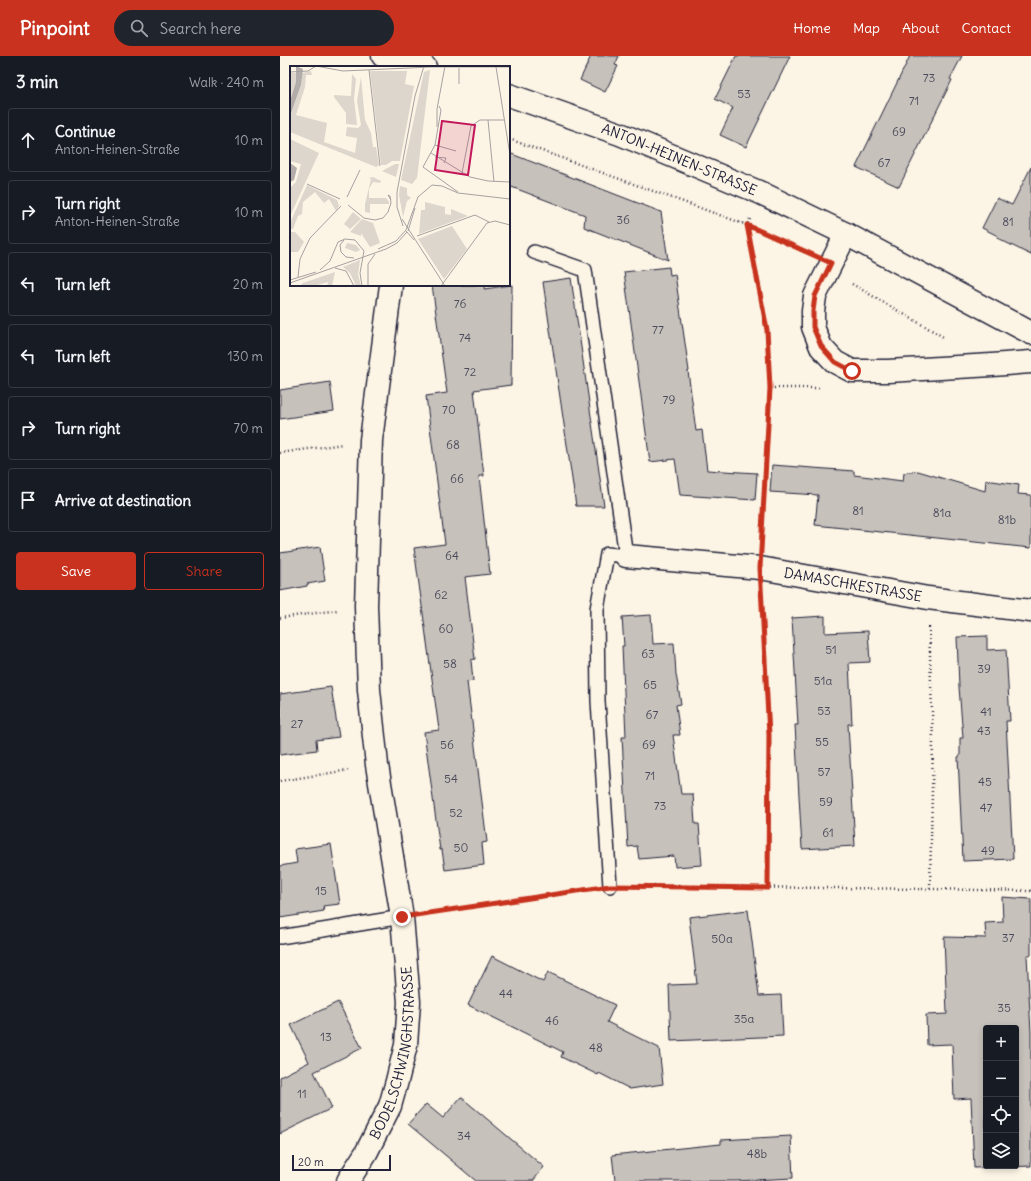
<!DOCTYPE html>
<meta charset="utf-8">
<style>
body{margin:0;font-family:Delius,sans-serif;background:#20242c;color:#f1f3f6}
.controls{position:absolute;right:12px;bottom:12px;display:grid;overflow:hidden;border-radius:4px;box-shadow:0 2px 6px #0003}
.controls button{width:36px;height:36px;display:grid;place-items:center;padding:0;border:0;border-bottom:1px solid #363941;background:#171b24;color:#f1f3f6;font:20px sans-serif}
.scale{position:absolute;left:12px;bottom:10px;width:99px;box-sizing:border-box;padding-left:4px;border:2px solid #22223b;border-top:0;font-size:11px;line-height:14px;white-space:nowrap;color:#22223b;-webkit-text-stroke:3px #fcf5e5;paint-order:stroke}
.stop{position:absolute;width:12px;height:12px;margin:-9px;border:3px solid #c8321e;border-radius:50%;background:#fff}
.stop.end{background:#c8321e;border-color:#fff;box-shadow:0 1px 4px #0008}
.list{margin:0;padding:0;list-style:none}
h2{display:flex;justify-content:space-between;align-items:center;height:52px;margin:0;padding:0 16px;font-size:17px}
h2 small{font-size:13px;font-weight:400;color:#9ea1a6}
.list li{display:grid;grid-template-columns:26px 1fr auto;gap:12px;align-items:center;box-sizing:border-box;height:64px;margin:0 8px 8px;padding:0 8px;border:1px solid #363941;border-radius:4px}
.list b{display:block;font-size:15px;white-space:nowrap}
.list p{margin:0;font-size:13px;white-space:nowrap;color:#9ea1a6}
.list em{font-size:13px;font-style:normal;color:#9ea1a6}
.actions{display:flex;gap:8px;padding:12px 16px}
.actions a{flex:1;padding:9px 0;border:1px solid #c8321e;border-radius:4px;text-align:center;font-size:14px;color:#c8321e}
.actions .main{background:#c8321e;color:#fff}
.icon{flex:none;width:22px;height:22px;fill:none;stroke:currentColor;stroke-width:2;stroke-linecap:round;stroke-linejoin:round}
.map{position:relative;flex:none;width:751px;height:1125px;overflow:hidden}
header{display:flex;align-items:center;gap:24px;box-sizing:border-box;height:56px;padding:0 20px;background:#c8321e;color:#fff}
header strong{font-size:19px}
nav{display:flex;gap:22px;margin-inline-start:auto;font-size:14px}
.search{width:280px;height:36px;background:#20242c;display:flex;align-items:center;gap:10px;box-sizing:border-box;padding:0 14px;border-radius:22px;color:#9ea1a6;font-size:15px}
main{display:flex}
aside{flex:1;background:#171b24}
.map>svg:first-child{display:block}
.building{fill:#c6c1bb;stroke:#22223b;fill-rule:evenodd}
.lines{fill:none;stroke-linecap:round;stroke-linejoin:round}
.service-casing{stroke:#22223b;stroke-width:16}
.minor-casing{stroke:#22223b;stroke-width:25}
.path{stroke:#22223b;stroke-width:2.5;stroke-dasharray:1 3;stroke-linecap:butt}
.service{stroke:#fcf5e5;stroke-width:13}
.minor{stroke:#fcf5e5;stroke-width:22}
.route{stroke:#c8321e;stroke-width:5}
.labels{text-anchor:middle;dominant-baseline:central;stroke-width:3;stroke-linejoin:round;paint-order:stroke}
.number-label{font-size:12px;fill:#4b4a5b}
.street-label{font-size:14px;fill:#22223b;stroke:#fcf5e5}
.inset-road{fill:none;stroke:#a5a1a1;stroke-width:1}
.view{fill:#c2185b;fill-opacity:0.15;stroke:#c2185b;stroke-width:2}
.inset-edge{fill:none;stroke:#22223b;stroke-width:2}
</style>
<header>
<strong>Pinpoint</strong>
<div class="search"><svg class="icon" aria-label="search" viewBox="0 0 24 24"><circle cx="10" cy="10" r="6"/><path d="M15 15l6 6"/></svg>Search here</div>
<nav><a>Home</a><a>Map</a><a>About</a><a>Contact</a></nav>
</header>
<main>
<aside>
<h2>3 min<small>Walk · 240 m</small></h2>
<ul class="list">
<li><svg class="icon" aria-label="ahead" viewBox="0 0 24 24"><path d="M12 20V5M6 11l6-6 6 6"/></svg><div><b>Continue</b><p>Anton-Heinen-Straße</p></div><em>10 m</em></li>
<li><svg class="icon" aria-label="right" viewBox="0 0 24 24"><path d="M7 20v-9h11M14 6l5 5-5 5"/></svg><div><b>Turn right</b><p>Anton-Heinen-Straße</p></div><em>10 m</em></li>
<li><svg class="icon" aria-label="left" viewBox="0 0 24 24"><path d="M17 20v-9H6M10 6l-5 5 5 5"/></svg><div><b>Turn left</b></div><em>20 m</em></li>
<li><svg class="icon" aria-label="left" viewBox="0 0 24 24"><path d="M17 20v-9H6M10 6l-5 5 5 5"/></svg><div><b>Turn left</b></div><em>130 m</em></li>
<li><svg class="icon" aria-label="right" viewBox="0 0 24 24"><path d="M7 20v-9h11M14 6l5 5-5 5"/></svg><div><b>Turn right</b></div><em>70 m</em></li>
<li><svg class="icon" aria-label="arrive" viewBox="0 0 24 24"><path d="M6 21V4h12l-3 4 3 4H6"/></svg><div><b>Arrive at destination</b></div></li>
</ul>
<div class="actions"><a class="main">Save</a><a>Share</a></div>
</aside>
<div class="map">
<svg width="751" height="1125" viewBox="0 0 751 1125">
<rect width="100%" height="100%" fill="#fcf5e5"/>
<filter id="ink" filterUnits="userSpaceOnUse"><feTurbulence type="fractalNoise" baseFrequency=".025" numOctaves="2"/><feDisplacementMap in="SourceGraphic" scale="8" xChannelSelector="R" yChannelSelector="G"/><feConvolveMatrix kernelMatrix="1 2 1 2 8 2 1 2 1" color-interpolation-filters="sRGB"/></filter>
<g filter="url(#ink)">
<!-- building -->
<path class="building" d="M311,0H339L335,9L338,10L325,36L300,24Z
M456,0H510L466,91L440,79L453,52L435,43Z
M630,0H682L670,23L672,24L619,131L576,111Z
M229,97L381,156L388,204L304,171L305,159L229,130Z
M751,111V199L717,182L718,180L702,172L717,142L732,149Z
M389,211L390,219L395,218L409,315H408L416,375L422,374L427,414L477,417L475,444L400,439L395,403L370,406L344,216Z
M291,222L324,450H296L263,226Z
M152,229H205L204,233L232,229L231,329L194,334L204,420H199L210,518L185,521L195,603L191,604L193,625L187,626L207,786L202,787L204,809L165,814L162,794H160L144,676L159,674L134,492L165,488L146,340L167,337Z
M50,326L54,355L0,363V334Z
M492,409L574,415V419L623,425L624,417L638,415L705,435L706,424L739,429L738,438L751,439V492L535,469L538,439L490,436Z
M40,491L45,525L27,528V530L0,535V497Z
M371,559L373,588L394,587L396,618L401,648L396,649L400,679H393L401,738H413L415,768H419L422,809L395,811L394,800L359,803L357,790L348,791L342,681H346L342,590H344L342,561Z
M545,560V577L588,575L590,606L569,607L572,668H568L575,790L522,793L515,669H518L512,562Z
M707,580V594L726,593L730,665H726L733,803L683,805L678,701L680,700V682H683L679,631L677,581Z
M51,631L59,681L36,684L37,694L0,699V638Z
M51,788L60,848L43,850L44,855L0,862V810L17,807L15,793Z
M722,841L751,843V899H747L751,977V1110L694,1112L691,1042L674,1043L672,988L647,989L646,959L667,958L664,881L706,882L705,867L723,866ZM706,972H736V1110H706Z
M468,854L479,940L501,939L503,980L391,985L389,929L417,928L409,861Z
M212,900L263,926L268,916L335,949L327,966L379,992L383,1028L350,1033L319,1017L318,1019L281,1001L283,996L188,949Z
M58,946L82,992L34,1016L52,1052L0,1078V1021L29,1006L11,969Z
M181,1041L264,1111L253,1125H196L128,1068L146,1048L163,1062Z
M511,1080L513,1122L456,1125H335L332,1099L441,1088V1084Z"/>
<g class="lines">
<!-- service casing -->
<g class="service-casing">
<path id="service" d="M254,196L305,214L346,500L327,498L317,553L318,645L330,830
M0,881L122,861"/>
</g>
<!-- minor casing -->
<g class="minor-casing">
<g id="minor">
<path d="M103,0L145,11"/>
<path id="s1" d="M229,39L340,78L481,137L566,178L751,277"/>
<path d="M566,178L535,240L533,255V271L541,291L555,306L572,315H608L712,309L751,306"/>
<path id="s2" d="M346,500L480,512L648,542L751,555"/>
<path id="s3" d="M68,1125L86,1097L110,1050L117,1025L126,989L129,946L122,861L97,709L89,634L86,550L91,384L111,229"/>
</g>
</g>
<!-- path -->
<path class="path" d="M229,83L467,169L525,196
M470,163L467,169L487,274L490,332L481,484
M572,228L665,282
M490,332H541
M0,397L63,388
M482,540L489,679L488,832
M0,562L58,554
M649,571L653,685L650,833
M0,725L69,714
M354,830L650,833L751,835
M149,857L307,834"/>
<!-- service -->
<use href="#service" class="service"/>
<!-- minor -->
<use href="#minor" class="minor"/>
</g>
</g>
<g class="lines" filter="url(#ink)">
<!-- route -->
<path class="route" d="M122,861L330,830L488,832L489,679L480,512L490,332L487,274L467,169L551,207L535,240L533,255V271L541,290L555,306L572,315"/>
</g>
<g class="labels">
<!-- number labels -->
<g class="number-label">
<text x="649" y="21">73</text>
<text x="464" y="37">53</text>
<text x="634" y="44">71</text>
<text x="619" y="75">69</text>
<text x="604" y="106">67</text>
<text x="343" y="163">36</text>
<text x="728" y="165">81</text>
<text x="180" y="247">76</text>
<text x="378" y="273">77</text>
<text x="185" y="281">74</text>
<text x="190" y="315">72</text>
<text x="389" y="343">79</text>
<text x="169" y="353">70</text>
<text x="173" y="388">68</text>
<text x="177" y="422">66</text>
<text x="578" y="454">81</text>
<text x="662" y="456">81a</text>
<text x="727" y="463">81b</text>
<text x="172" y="499">64</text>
<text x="161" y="538">62</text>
<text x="166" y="572">60</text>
<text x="551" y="593">51</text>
<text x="368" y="597">63</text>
<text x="170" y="607">58</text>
<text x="704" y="612">39</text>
<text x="543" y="624">51a</text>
<text x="370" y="628">65</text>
<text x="544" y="654">53</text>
<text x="706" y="655">41</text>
<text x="372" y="658">67</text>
<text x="17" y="667">27</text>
<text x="704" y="674">43</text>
<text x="542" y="685">55</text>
<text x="167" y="688">56</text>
<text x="369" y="688">69</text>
<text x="544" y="715">57</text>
<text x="370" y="719">71</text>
<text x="171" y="722">54</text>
<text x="705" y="725">45</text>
<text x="546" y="745">59</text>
<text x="380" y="749">73</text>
<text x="706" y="751">47</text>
<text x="176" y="756">52</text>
<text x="548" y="776">61</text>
<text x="181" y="791">50</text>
<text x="708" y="794">49</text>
<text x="41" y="834">15</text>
<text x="728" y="881">37</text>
<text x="442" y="882">50a</text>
<text x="226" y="937">44</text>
<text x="724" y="951">35</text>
<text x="464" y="962">35a</text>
<text x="272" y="964">46</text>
<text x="46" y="980">13</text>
<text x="316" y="991">48</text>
<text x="22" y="1037">11</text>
<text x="184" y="1079">34</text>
<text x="477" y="1097">48b</text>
</g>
<!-- street labels -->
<g class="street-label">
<text stroke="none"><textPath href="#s1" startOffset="182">ANTON-HEINEN-STRASSE</textPath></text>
<text stroke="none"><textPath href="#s2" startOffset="229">DAMASCHKESTRASSE</textPath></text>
<text stroke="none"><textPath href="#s3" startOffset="139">BODELSCHWINGHSTRASSE</textPath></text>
</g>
</g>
<!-- overview -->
<g transform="translate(10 10)">
<rect width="220" height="220" fill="#fcf5e5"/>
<path d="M140,4L127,112L122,118L111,114L134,6ZM21,5L22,9H16L15,21L6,49L37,57L34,76L65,87L67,72L56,70V67L57,61L68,62L71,59L67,35L71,11L75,54L81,67L83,81H86L89,99L86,101L0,66V50L11,19L12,7ZM80,5H117L115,18L124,20L110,95H102L96,99H91ZM0,7H6V16L0,35ZM62,8L66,13L64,33L67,59L56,58V47L44,31V29L61,30ZM0,73L29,87L0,150V122L6,116L11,98L0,95ZM105,98H109L106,111L92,105ZM83,111L91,115L90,117L83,116L79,123V132H96L99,136V138H80V147L75,146V138L81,113L79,112ZM17,119L47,134L49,140L46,145L39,133L34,137L25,126L13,136L12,148L8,150L3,163H0V157ZM110,120L117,122V129L121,132L117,135L113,151L109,129ZM135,136L155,141V148L161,149V143L178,150L129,168L131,144H135ZM63,146L71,153L60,163L54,158ZM72,153L83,157L90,177L80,181L71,167V170L60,166ZM162,160L177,183L154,213L128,173ZM0,166H5L14,176L8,186H0ZM57,177L66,179L70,184L66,186L55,182ZM70,194L68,208L71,220H66L60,207L53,201ZM45,206L42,220H37L38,216L24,220H10L13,217Z" fill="#dcd6cc"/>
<path d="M6,0L13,3L11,19L0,50V35L6,16ZM0,97L7,102L4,114L0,116Z" fill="#b2adab"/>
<path class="inset-road" d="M206,1L220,89M79,4L90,100M0,6L18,5L26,0L53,5L141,1H220M169,18V2M149,40L151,44L145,79L133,101L168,126M198,54L204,116M147,61V43L155,0M145,79L166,85M141,87L180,111L198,115L220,116M145,91L156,92L154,97M172,107L181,60L190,54H214M17,118L50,133M57,131L70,104M58,139L74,152L85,154L93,152L98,146L101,137L100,130L98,129L101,134M112,153L155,220M113,160L107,141V126L125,30L134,0M116,164L128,131L142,119L152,120L168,127L220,133M116,165L124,174M118,165L125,142M127,170L185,149L199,156M54,174L50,179L51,186L56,191L64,192M88,183L106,175L116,164M45,202L56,205L64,220M30,204L40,195L48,176L55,173L65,174L74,185L70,207L72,220M8,211L10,193L20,172L51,140M0,214L26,206M0,217L96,183L107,177L117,166M78,220V198L85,188M151,220L197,157L205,155L220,159"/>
<path class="view" d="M152,55L185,59L178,109L145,104Z"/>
<rect width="220" height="220" class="inset-edge"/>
</g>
</svg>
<div class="controls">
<button>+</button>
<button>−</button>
<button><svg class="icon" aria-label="locate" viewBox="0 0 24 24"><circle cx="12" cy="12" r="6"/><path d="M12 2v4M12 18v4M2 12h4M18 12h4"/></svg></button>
<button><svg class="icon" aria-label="layers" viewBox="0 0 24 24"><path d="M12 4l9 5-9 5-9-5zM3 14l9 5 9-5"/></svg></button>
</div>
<div class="scale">20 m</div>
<div class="stop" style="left:572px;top:315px"></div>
<div class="stop end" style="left:122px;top:861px"></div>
</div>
</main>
